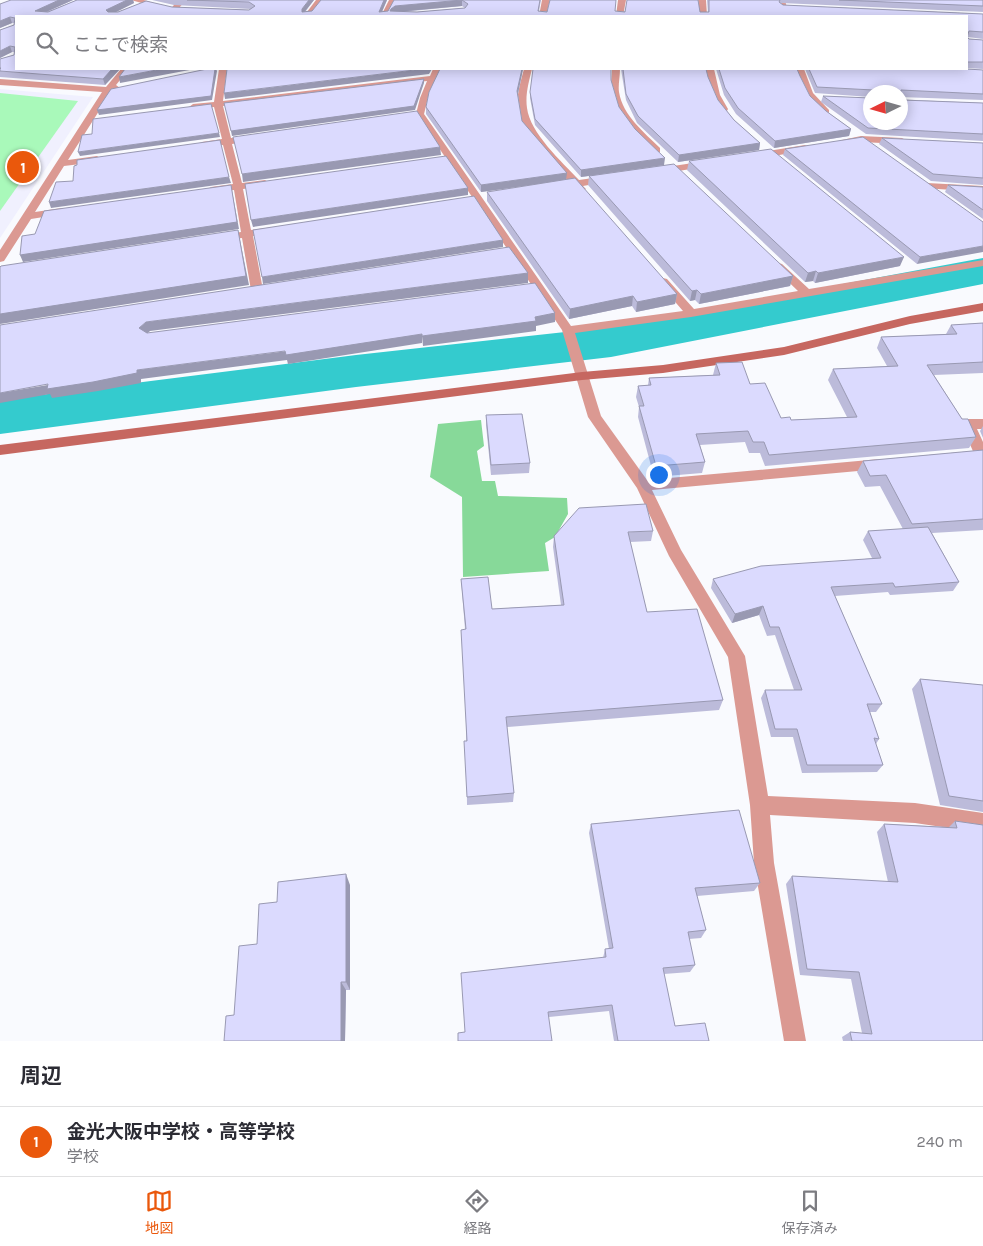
<!DOCTYPE html>
<html lang="ja">
<meta charset="utf-8">
<style>
body{margin:0;font-family:Karla,"Noto Sans JP",sans-serif;background:#f2f2f3;color:#2b2b33}
.compass{position:absolute;left:863px;top:85px;width:45px;height:45px;border-radius:50%;background:#fff;box-shadow:0 2px 12px #0003;rotate:265deg}
.you{position:absolute;left:658px;top:474px;width:18px;height:18px;margin:-12px;border:4px solid #fff;border-radius:50%;background:#1a73e8;box-shadow:0 0 0 8px #1a73e833}
.badge{display:grid;place-items:center;width:32px;height:32px;border-radius:50%;background:#ea580c;color:#fff;font-size:16px;font-weight:700}
.pin{position:absolute;translate:-50% -50%;border:2px solid #fff;box-shadow:0 1px 5px #0006}
.list{margin:0;padding:0;list-style:none}
h2{display:flex;justify-content:space-between;align-items:center;height:65px;margin:0;padding:0 20px;font-size:21px}
h2 small{font-size:16px;font-weight:400;color:#7c7c81}
.list li{display:grid;grid-template-columns:32px 1fr auto;gap:15px;align-items:center;box-sizing:border-box;height:70px;padding:0 20px;border-top:1px solid #e1e1e2}
.list b{display:block;font-size:19px;white-space:nowrap}
.list p{margin:0;font-size:16px;white-space:nowrap;color:#7c7c81}
.list em{font-size:16px;font-style:normal;color:#7c7c81}
.icon{flex:none;width:28px;height:28px;fill:none;stroke:currentColor;stroke-width:2;stroke-linecap:round;stroke-linejoin:round}
.map{position:relative;flex:none;width:983px;height:1041px;overflow:hidden}
.search{position:absolute;background:#fff;box-shadow:0 2px 12px #0003;left:15px;right:15px;top:15px;height:55px;display:flex;align-items:center;gap:12px;box-sizing:border-box;padding:0 18px;border-radius:0px;color:#7c7c81;font-size:19px}
.sheet{height:135px;background:#fff}
nav{display:flex;justify-content:space-around;align-items:center;box-sizing:border-box;height:70px;border-top:1px solid #e1e1e2;background:#fff;font-size:14px;color:#7c7c81}
nav a{display:grid;justify-items:center;gap:2px}
nav .on{color:#ea580c}
.map>svg:first-child{display:block}
.built{fill:#f0f0fe}
.green{fill:#a9f9ba}
.forest{fill:#87d999}
.lines{fill:none;stroke-linecap:round;stroke-linejoin:round}
.river{fill:#34cbce;fill-rule:evenodd}
.street{fill:#db9992;fill-rule:evenodd}
.secondary{fill:#c66760;fill-rule:evenodd}
.wall{fill:#bcbbda;fill-rule:evenodd}
.shaded-wall{fill:#9999b2}
.building{fill:#dbdafe;stroke:#9999b2;fill-rule:evenodd}
</style>
<div class="map">
<svg width="983" height="1041" viewBox="0 0 983 1041">
<rect width="100%" height="100%" fill="#f9fafe"/>
<!-- built -->
<path class="built" d="M0,89L93,97L0,238Z"/>
<!-- green -->
<path class="green" d="M0,93L78,101L0,211Z"/>
<!-- forest -->
<path class="forest" d="M481,420L484,446L477,451L482,481H495L498,496L567,498L568,514L555,537L545,543L549,571L463,577L462,497L430,477L438,424Z"/>
<g class="lines">
<!-- river -->
<path class="river" d="M983,258V284L611,357L356,387L0,434V400L356,355L611,327Z"/>
<!-- street -->
<path class="street" d="M131,0H144L167,7L163,9Z
M178,0H186L172,16H165Z
M316,0H324L311,16H304Z
M389,0H397L387,16H381Z
M542,0H550L546,16H539Z
M618,0H626L623,16H616Z
M698,0H706L707,16H700Z
M777,0H785L789,16H783Z
M121,69H129L116,85L120,88L111,92L68,160L97,156L102,159L97,162L64,166L35,212L62,208L67,211L62,214L31,219L4,261L0,262V250L102,92L0,85V79L106,87Z
M219,69H227L223,101L430,76L433,69H441L428,98L424,114L571,326L683,311L657,281L663,278L667,279L694,309L798,291L772,266L778,263L782,264L809,289L983,260V266L691,317L575,333L601,416L647,480L880,459L885,460L887,464L885,468L880,469L652,490L681,550L745,656L768,796L915,803L983,813V833L915,823L770,815L774,863L806,1041H784L754,863L750,805L728,657L669,556L637,488L588,417L562,330L416,114L420,98L427,81L223,106L231,138L253,135L258,138L253,141L232,144L242,183L265,180L270,183L265,186L243,189L251,230L274,227L279,230L274,233L253,236L263,290L257,293L251,290L242,238L220,241L215,238L220,235L241,232L234,190L211,193L206,190L211,187L233,184L223,145L202,148L197,145L202,142L222,139L214,107L193,110L189,107L193,104L214,102Z
M524,69H532C529,81 525,95 527,108C530,133 562,162 579,180L607,176L612,179L610,181L583,186L586,189L581,192L574,187L557,188V184L569,182C553,163 522,133 518,108C516,95 521,81 524,69Z
M612,69H620C620,77 618,85 619,92C623,116 644,132 660,148V152H654C637,136 614,117 611,93C610,85 612,77 612,69Z
M706,69H714L720,95L728,109L727,111H721L711,95Z
M796,69H804L813,93L829,110V114H823C808,102 801,87 796,69Z
M861,136L902,138L907,141L902,144L861,142L845,145L840,142L842,140Z
M805,145L808,146V150L756,159L751,156L756,153Z
M706,161L709,162V166L660,174L655,171L660,168Z
M927,183L983,186V192L923,188V184Z
M968,419H983V429H977L983,442V463L978,462L976,458L961,424L963,421Z"/>
<!-- secondary -->
<path class="secondary" d="M983,303V311L910,324L784,355L663,373L582,380L0,455V445L582,372L663,365L784,347L910,316Z"/>
</g>
<!-- wall -->
<path class="wall" d="M11,0H73L47,12L77,0H133L134,3L116,12L172,7L249,10L251,9L174,5L152,0H314L305,12L312,11L321,0H387L382,12L388,11L394,0H541L539,11L700,12H708L707,0H983V12L781,3L783,5L983,14V39L968,37L969,39L983,40V69L967,68V16H16L120,69L105,85L0,77V59L14,55V52H12L0,58V30L14,25L15,23H12L0,28ZM462,6L465,8L417,12H401Z
M523,69L518,94L522,121L566,180L481,192L426,114V107Z
M621,69H706L708,77L718,100L734,120L760,143L759,150L678,162L637,123L626,100Z
M716,69H797L800,76L810,96L826,111L851,129L849,136L774,148L736,114L724,95Z
M805,69H967L983,70V100L900,97V92H870V97L815,93Z
M611,80L619,107L635,129L664,165L793,276L790,286L699,304L695,300L690,301L588,185L589,176L581,177L535,125L530,98V92Z
M823,96L983,103V141L866,134L821,102Z
M882,138L983,143V185L931,181L879,144Z
M785,149L983,222L917,264L783,155Z
M689,161L900,266L815,283L813,281L805,282L687,170Z
M948,185L983,187V219L945,192Z
M487,192L677,294L675,304L636,312L632,306L569,319L487,201Z
M983,323V373L934,375L962,419L976,437L969,448L765,466L760,453H749L745,442L700,445L705,462L702,473L654,477L638,417L639,407L636,397L638,386L648,385L649,378L713,375L716,363L750,384L781,418L791,420L847,417L828,380L833,369L887,366L877,348L881,337L946,334L951,325Z
M486,415L530,463L529,473L491,475L486,425Z
M983,426V438L980,431Z
M983,450V530L932,533L959,582L953,591L890,595L888,592L835,596L882,704L876,712H870L879,739L876,744L883,765L877,772L802,773L793,737H771L761,698L765,690H794L775,635L767,636L759,615L732,623L711,588L713,579L872,558L863,540L868,531L903,529L880,486L865,487L857,472L863,461Z
M653,531L651,541L630,542L647,612L723,700L719,710L507,727L514,793L513,802L467,805L465,629L461,579L492,609L561,605L553,547L554,536Z
M920,679L983,685V812L940,805L912,689Z
M955,821L983,825V1041H843L842,1037L850,1032L862,1033L851,979L800,975L786,884L792,876L888,882L877,832L884,824L949,827Z
M591,824L760,883L754,891L697,896L706,930L701,938L689,939L695,965L690,972L664,974L675,1026L709,1041H614L609,1011L549,1017L465,1032L603,958L605,949H609L589,833Z
M350,885V990H346L345,1041H224L234,1015L257,944L277,902Z"/>
<!-- shaded-wall -->
<path class="shaded-wall" d="M59,0H73L37,16L35,11Z
M127,0H133L134,3L108,16L106,10Z
M309,0H314L302,15V9Z
M384,0H387L380,16L379,12Z
M462,0V6L396,12L390,11L391,9L395,6Z
M10,17L12,23L0,28V21Z
M10,46L12,52L0,58V51Z
M112,69H120L105,85L103,79Z
M162,69H195L120,83L119,77Z
M216,69L217,71L212,100L99,115L97,110Z
M423,69H432L429,74L225,99L224,93Z
M522,69H523L517,98V91Z
M424,79V83L415,110L232,136L231,131Z
M851,129L849,136L774,148L775,141Z
M219,133L220,137L80,156L78,152Z
M760,143L759,150L678,162L679,155Z
M440,147L441,155L243,182L242,174Z
M665,158L664,165L581,177V170Z
M567,173L566,180L481,192V185Z
M229,177L231,183L51,208L49,202Z
M231,185L239,229L23,262L20,255Z
M468,188V195L253,227L251,220Z
M238,230L249,285L0,324V314Z
M503,240V247L263,284L262,277Z
M983,246V252L917,264L920,257Z
M904,257L900,266L815,283L818,273Z
M816,271L813,281L805,282L808,273Z
M528,273V283L150,331L142,338L139,328L146,322Z
M793,276L790,286L699,304L701,294Z
M697,290L695,300L690,301L692,291Z
M677,294L675,304L636,312L637,302Z
M633,296L632,306L569,319L570,309Z
M555,313V322L536,326V331L423,346L422,336Z
M422,334V343L288,364L287,360L141,379V383L98,391L52,398L50,394L0,403V393L137,370Z
M763,606L759,615L732,623L735,614Z
M346,874L350,885V990L346,982Z
M341,982L346,990L345,1041H341Z"/>
<!-- building -->
<path class="building" d="M11,0H59L35,11L48,12L77,0H127L106,10L108,12H118L146,1L172,7L249,10L255,6L249,2L187,0H309L302,9V12L312,11L321,0H384L379,12L388,11L394,0H540L538,11L547,12L550,0H616L615,11L625,12L627,0H698L700,12H709V0H780L779,2L783,5L983,14V32L969,31L967,37L969,39L983,40V62H967V16H16V69H112L103,79L0,71V69L1,68H0V59L14,55L15,47L10,46L0,51V30L14,25L15,18L10,17L0,21V4ZM462,0L468,4L465,8L417,12L390,11L391,9L395,6Z
M839,0H983V6Z
M125,69H162L119,77Z
M207,69H215L211,96L97,110L111,89Z
M227,69H423L224,93Z
M440,69H522L517,91L522,121L567,173L481,185L426,107L429,92Z
M533,69H611V80L619,107L635,129L665,158L581,170L535,119L530,92Z
M623,69H706L708,77L718,100L734,120L760,143L679,155L638,116L626,94Z
M719,69H797L800,76L810,96L826,111L851,129L775,141L738,108L725,88Z
M809,69H967L983,70V94L901,90L900,96V92H874L873,90L817,87Z
M424,79L414,106L231,131L224,103Z
M823,96L870,98V122H900V98L902,100L983,103V134L868,128Z
M211,104L219,133L78,152L82,135L92,134L93,119Z
M417,111L440,147L242,174L233,137Z
M863,137L983,222V246L920,257L785,149Z
M882,138L983,143V178L933,174Z
M220,140L229,177L49,202L56,182L73,181L74,166L77,165V160Z
M771,149L904,257L818,273L816,271L808,273L689,161Z
M446,156L468,188L251,220L245,184Z
M674,164L793,276L701,294L697,290L692,291L589,176Z
M575,178L677,294L637,302L633,296L570,309L487,192Z
M231,185L237,222L20,255L22,236L35,234L44,211Z
M948,185L983,187V210Z
M474,196L503,240L262,277L253,230Z
M238,230L246,276L0,314V267L1,266Z
M509,247L528,273L146,322L139,328L147,333L535,283L555,313L535,317L536,321L422,336V334L286,355L285,351L137,370V373L93,382L47,389L48,384L0,393V325Z
M983,323V362L927,365L962,419H968L976,437L769,455L764,442H753L748,431L696,434L705,462L656,466L639,406H644L638,386L651,385L649,378L720,375L716,363L742,362L750,384L765,383L781,418L790,417L791,420L857,417L833,369L898,366L881,337L957,334L951,325Z
M522,414L530,463L491,465L486,415Z
M983,450V519L912,524L886,475L870,476L863,461Z
M646,504L653,531L628,532L647,612L697,609L723,700L506,717L514,793L467,797L464,741H467L461,630L466,629L461,579L488,577L492,609L564,605L554,536L579,508Z
M928,527L959,582L895,587L893,583L831,587L882,704H867L879,739L874,738L883,765H807L797,729H775L765,690H802L779,627H770L763,606L735,614L713,579L761,566L881,558L868,531Z
M920,679L983,685V801L949,796Z
M739,810L760,883L695,888L706,930L688,932L695,965L663,968L675,1026L705,1023L709,1041H618L612,1005L548,1012L552,1041H458V1033L465,1032L461,973L606,957L605,949L613,948L591,824Z
M955,821L983,825V1041H852L850,1032L872,1034L859,972L807,969L792,876L898,882L884,824L957,828Z
M346,874V982H341V1041H224L226,1016L234,1015L239,946L257,944L259,904L277,902L278,882Z"/>
</svg>
<svg class="compass" viewBox="-18 -18 36 36"><path d="M0-13l5 13h-10z" fill="#e53935"/><path d="M0 13l5-13h-10z" fill="#7c7c81"/></svg>
<div class="you"></div>
<div class="pin badge" style="left:23px;top:167px">1</div>
<div class="search"><svg class="icon" aria-label="search" viewBox="0 0 24 24"><circle cx="10" cy="10" r="6"/><path d="M15 15l6 6"/></svg>ここで検索</div>
</div>
<section class="sheet">
<h2>周辺<small></small></h2>
<ul class="list">
<li><span class="badge">1</span><div><b>金光大阪中学校・高等学校</b><p>学校</p></div><em>240 m</em></li>
</ul>
</section>
<nav>
<a class="on"><svg class="icon" aria-label="map" viewBox="0 0 24 24"><path d="M3 6l6-2 6 2 6-2v14l-6 2-6-2-6 2zM9 4v14M15 6v14"/></svg>地図</a>
<a><svg class="icon" aria-label="directions" viewBox="0 0 24 24"><path d="M12 3l9 9-9 9-9-9zM9 14v-3h6M13 9l2 2-2 2"/></svg>経路</a>
<a><svg class="icon" aria-label="saved" viewBox="0 0 24 24"><path d="M7 4h10v16l-5-4-5 4z"/></svg>保存済み</a>
</nav>
